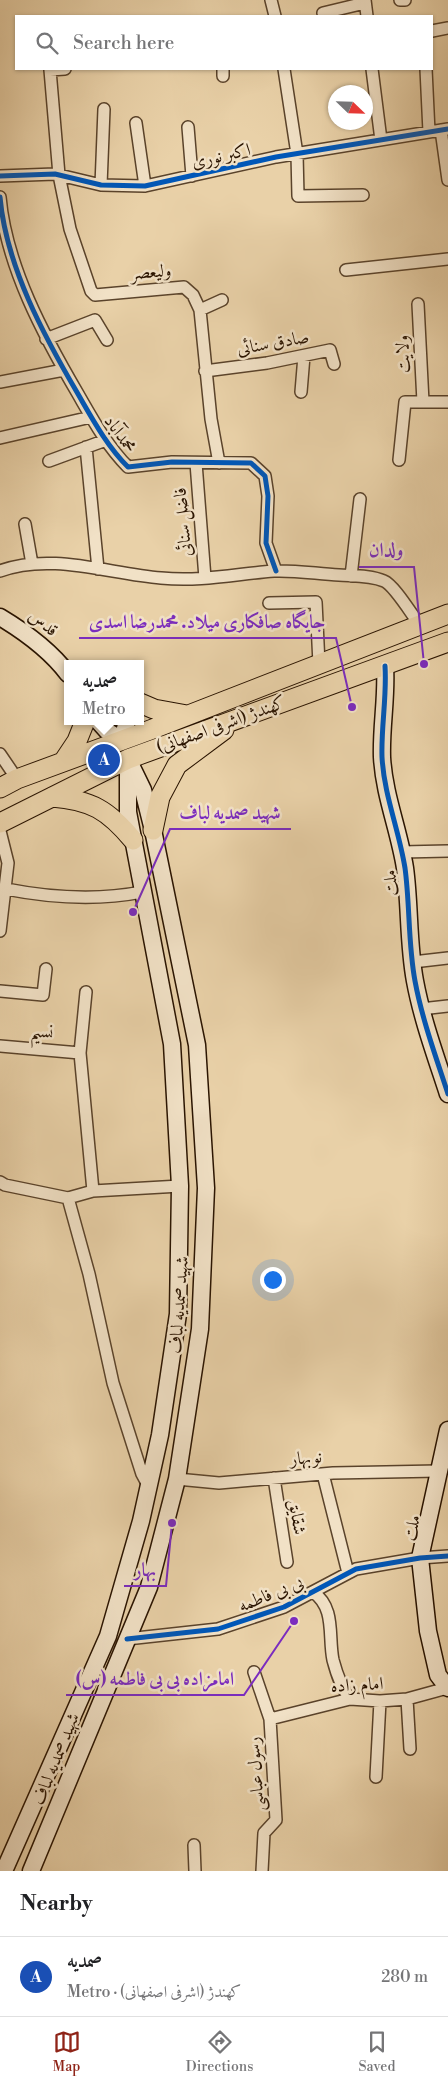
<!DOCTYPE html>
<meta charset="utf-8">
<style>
body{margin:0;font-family:"Libre Bodoni",Amiri,serif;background:#f6f6f6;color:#202124}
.compass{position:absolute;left:328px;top:85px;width:45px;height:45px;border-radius:50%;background:#fff;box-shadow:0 1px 4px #0004;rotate:113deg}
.you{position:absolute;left:272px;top:1279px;width:18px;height:18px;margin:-12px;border:4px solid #fff;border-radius:50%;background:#1a73e8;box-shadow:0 0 0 8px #1a73e833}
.badge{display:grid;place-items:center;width:32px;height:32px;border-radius:50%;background:#8f2418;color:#fff;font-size:16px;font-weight:700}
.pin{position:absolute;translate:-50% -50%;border:2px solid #fff;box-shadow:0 1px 5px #0006}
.popup{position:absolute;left:64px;top:660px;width:80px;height:65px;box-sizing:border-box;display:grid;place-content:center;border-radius:0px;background:#fff;filter:drop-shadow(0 1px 4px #0005);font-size:16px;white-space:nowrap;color:#757577}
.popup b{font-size:19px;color:#202124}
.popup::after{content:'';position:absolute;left:50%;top:100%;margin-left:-10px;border:10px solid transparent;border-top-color:#fff}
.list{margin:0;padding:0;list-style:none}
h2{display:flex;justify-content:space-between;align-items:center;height:65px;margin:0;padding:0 20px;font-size:21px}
h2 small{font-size:16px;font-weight:400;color:#757577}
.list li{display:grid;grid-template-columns:32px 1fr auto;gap:15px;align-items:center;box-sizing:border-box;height:80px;padding:0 20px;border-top:1px solid #e0e0e0}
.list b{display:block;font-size:19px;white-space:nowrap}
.list p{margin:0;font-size:16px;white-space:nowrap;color:#757577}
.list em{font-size:16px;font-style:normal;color:#757577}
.icon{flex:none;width:28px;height:28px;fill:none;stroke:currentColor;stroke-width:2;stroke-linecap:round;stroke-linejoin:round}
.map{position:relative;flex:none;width:448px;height:1871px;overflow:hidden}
.search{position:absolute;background:#fff;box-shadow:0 1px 4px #0004;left:15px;right:15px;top:15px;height:55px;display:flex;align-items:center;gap:12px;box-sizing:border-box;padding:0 18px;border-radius:0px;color:#757577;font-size:19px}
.sheet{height:145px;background:#fff}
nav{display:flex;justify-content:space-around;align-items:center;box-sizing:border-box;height:70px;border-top:1px solid #e0e0e0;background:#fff;font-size:14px;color:#757577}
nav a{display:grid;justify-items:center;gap:2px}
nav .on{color:#8f2418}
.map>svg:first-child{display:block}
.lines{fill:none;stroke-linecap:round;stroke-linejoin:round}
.street-casing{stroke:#5a432b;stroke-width:14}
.secondary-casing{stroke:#2a1401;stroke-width:19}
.primary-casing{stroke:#2a1401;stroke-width:21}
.street{stroke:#f1e1c6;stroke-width:11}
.secondary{stroke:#f1e1c6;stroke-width:16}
.primary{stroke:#e9d1a8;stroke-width:19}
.cycleway-casing{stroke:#f1e1c6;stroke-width:8}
.cycleway{stroke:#0057b8;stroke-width:5}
.labels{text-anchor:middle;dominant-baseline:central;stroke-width:5;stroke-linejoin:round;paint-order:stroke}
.street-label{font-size:18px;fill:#2a1401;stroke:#f1e1c6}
.leader{fill:none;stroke:#7b2cbf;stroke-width:2}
.callout-dot{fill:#7b2cbf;stroke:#f1e1c6;stroke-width:2}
.callout-label{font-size:19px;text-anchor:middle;font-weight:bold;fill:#7b2cbf;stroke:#f1e1c6;stroke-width:5;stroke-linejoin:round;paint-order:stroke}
</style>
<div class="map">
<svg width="448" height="1871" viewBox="0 0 448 1871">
<rect width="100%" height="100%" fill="#e9d1a8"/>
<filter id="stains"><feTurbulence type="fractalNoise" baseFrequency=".004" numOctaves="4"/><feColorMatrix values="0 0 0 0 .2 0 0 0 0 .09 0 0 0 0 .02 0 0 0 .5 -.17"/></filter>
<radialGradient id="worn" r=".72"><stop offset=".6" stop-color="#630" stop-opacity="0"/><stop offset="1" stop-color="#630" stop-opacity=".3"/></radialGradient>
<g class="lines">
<!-- street casing -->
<g class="street-casing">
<path id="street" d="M271,0L275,16
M365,0L367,16
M400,0H405
M323,13L365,3
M432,31L448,28
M65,69L50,70L59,175L70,229L91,291L95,295L184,287L193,295L200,310L211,419L219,463
M223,69V76
M284,69L297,154L298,196L363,195
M372,69L381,140
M426,69L429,132
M136,123L145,186
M188,127L192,176
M441,130L448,180
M0,176L55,174L101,185L145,186L276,157L448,129
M101,185L104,109
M0,197C6,266 44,336 78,394C93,420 107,446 128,467L172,462L251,463L265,476L268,496L266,543L276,571
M346,270L448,259
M418,304L423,402
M200,310L222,300
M46,339L95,320L107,340
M205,371L267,363L330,350L334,364
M0,382L64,370
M301,392L304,356
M0,438L91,417
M86,447L98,569
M399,460L405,402H448
M49,461L106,440
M196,463L205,578
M25,524L32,564
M0,571C51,552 109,574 161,578C200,582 236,574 274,571C295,570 318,574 339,575C353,576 370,575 384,581C394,585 412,615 420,625
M351,576L360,499
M269,603L316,602L319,664
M0,754L17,779
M0,831L8,863L0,931
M402,852L448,851
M6,889C52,898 96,901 142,892
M413,962L448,958
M0,991L43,995L46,969
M86,992L80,1053L93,1191
M421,1009L448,1006
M0,1046L80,1053
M0,1182L5,1185L68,1198L93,1191L180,1186
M68,1198L89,1274L113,1383L142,1474L149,1487
M323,1474L348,1573
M274,1478L287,1562
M177,1479L219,1483L333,1473L438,1471
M313,1592C336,1608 328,1636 333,1660C337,1675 341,1687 350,1699
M127,1639L218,1629L284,1607L356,1569L420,1558L448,1556
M254,1672L270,1719L276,1820L264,1833L262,1871
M407,1699L410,1749
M270,1719L350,1699L380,1701L407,1699L447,1688
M376,1777L380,1701
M194,1845L195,1871"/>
</g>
<!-- secondary casing -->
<g class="secondary-casing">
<path id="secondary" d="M0,617C25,632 50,650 68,674
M385,666C387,697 381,726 382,757C384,795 399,830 405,868C410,905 408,944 415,981C422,1019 436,1057 448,1094
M98,721L107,731L122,740L127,721
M448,1430L420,1558L428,1631L438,1675L448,1688
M4,1871L108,1636L141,1521L160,1435L178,1314L180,1186L172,1044L128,812V764
M31,1871L149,1587L177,1479L200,1329L206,1188L197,1045L153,830L143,790L128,759"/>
</g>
<!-- primary casing -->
<g class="primary-casing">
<path id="primary" d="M140,703L154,709L187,715
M63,762L77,741L85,721
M0,788L17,779L150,730L448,614
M52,797C91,800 108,810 133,840
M0,823L128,759L448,642
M153,830L160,797L177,765L224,730"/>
</g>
<!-- street -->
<use href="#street" class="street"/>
<!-- secondary -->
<use href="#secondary" class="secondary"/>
<!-- primary -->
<use href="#primary" class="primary"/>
<!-- cycleway casing -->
<g class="cycleway-casing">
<path id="cycleway" d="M0,176L55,174L101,185L145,186L276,157L448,129
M0,197C6,266 44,336 78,394C93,420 107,446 128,467L172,462L251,463L265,476L268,496L266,543L276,571
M385,666C387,697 381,726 382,757C384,795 399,830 405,868C410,905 408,944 415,981C422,1019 436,1057 448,1094
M127,1639L218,1629L284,1607L356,1569L420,1558L448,1556"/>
</g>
<!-- cycleway -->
<use href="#cycleway" class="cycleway"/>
</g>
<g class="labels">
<!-- street labels -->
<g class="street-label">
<text transform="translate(221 156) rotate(-13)">اکبر نوری</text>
<text transform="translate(151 272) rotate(-4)">ولیعصر</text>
<text transform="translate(273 343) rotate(-10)">صادق سنائی</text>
<text transform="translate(403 354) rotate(-93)">ولایت</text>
<text transform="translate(120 434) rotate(54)">محمدآباد</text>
<text transform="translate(183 522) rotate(-95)">فاضل سنائی</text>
<text transform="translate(43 623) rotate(38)">قدس</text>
<text transform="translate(221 725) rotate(-20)">کهندژ (اشرفی اصفهانی)</text>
<text transform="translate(391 883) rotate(-96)">ملت</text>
<text transform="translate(42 1032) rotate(5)">نسیم</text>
<text transform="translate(179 1305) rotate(-86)">شهید صمدیه لباف</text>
<text transform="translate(306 1458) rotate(-5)">نوبهار</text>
<text transform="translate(297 1517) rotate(81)">شقایق</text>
<text transform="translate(412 1528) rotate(-78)">ملت</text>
<text transform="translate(271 1594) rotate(-22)">بی بی فاطمه</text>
<text transform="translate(357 1685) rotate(-3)">امام زاده</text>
<text transform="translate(56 1759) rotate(-68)">شهید صمدیه لباف</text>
<text transform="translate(256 1774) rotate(-94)">رسول عباسی</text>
</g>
</g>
<!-- callouts -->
<path class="leader" d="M424 664L414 567H359M352 707L336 638H79M133 912L170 829H291M172 1523L166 1586H124M294 1621L244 1695H66"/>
<g class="callout-dot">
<circle cx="424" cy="664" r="5"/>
<circle cx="352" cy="707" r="5"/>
<circle cx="133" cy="912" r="5"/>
<circle cx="172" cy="1523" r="5"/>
<circle cx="294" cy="1621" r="5"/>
</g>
<g class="callout-label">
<text x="386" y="556">ولدان</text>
<text x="207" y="628">جایگاه صافکاری میلاد. محمدرضا اسدی</text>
<text x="230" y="819">شهید صمدیه لباف</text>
<text x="145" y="1576">بهار</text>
<text x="155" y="1685">امامزاده بی بی فاطمه (س)</text>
</g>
<rect width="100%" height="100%" filter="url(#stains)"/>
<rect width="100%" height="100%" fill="url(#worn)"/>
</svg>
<svg class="compass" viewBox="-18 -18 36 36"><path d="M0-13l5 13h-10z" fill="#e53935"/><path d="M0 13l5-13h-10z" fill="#757577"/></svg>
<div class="you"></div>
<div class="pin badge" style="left:104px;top:760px;background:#1a4fb4">A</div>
<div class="popup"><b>صمدیه</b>Metro</div>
<div class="search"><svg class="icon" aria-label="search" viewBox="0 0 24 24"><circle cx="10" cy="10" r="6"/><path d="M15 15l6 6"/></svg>Search here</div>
</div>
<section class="sheet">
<h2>Nearby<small></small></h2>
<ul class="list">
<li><span class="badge" style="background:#1a4fb4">A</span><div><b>صمدیه</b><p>Metro · کهندژ (اشرفی اصفهانی)</p></div><em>280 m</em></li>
</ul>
</section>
<nav>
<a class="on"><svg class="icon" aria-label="map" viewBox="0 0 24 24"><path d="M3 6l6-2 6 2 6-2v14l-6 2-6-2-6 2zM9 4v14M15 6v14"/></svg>Map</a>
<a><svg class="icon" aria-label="directions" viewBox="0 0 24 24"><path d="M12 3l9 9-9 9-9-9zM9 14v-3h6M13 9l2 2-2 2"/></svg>Directions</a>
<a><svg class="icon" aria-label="saved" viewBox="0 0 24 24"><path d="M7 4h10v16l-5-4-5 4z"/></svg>Saved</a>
</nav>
